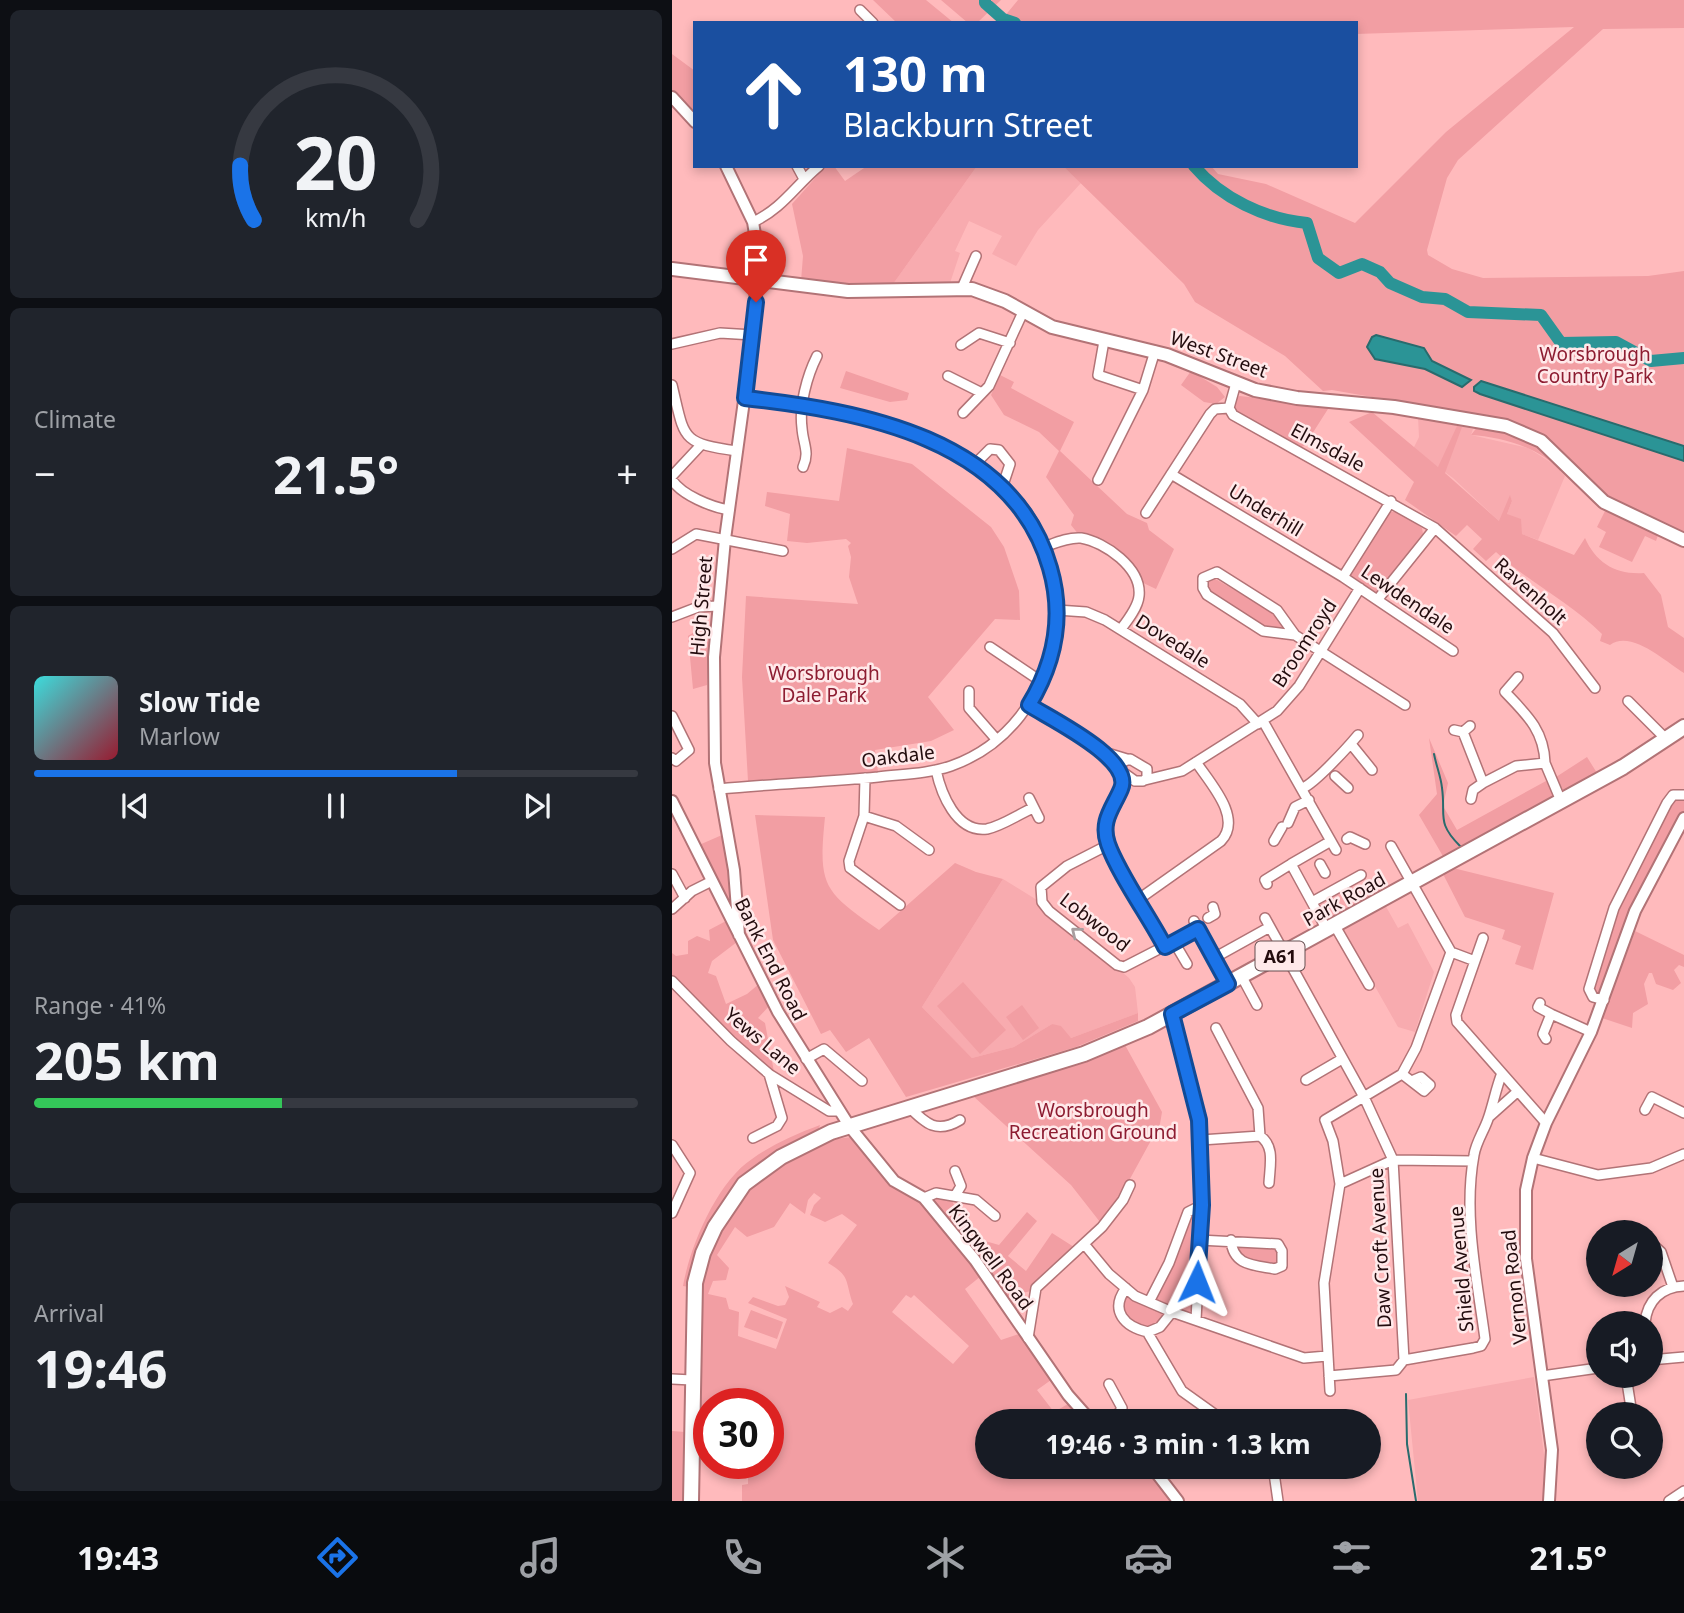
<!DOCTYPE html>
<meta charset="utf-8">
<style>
:root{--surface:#171b24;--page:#20242c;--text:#f1f3f6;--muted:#9ea1a6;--line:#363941;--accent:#1a73e8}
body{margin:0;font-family:"Noto Sans",sans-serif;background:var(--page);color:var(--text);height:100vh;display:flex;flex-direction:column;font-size:26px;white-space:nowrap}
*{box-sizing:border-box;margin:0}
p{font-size:23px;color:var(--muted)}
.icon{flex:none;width:38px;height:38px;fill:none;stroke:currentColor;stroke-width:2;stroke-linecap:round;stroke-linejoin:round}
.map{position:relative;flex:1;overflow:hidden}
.drawer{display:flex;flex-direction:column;gap:10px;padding:10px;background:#0d0f14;width:672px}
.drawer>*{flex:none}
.hud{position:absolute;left:21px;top:21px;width:665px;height:147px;border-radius:0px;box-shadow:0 4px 10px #0003;background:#1a4fa0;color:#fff;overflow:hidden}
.needle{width:46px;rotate:217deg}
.fabs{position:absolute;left:914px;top:1220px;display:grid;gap:14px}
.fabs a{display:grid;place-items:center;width:77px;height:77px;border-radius:50%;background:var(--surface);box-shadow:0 4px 10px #0003;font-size:35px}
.speed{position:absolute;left:21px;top:1388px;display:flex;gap:14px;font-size:35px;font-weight:700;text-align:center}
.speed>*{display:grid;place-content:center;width:91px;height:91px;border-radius:50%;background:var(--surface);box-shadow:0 4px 10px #0003;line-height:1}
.speed .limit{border:10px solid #d22;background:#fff;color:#111}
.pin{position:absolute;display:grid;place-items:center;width:60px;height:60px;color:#fff;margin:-72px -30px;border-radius:50% 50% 50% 0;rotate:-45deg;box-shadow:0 0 7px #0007}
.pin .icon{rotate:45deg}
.me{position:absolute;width:77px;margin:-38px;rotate:2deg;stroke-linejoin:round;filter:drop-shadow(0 0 5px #0008)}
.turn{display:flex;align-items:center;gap:24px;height:147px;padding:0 35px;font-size:32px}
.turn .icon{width:91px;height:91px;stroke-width:2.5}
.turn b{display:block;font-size:49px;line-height:60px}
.big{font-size:52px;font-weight:700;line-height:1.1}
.drawer .widget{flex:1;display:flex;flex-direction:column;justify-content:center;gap:10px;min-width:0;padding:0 24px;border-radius:10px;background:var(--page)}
.drawer .dial{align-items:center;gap:0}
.dial svg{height:182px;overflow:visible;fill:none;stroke:var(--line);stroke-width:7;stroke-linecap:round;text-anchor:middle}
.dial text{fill:var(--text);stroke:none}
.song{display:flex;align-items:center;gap:21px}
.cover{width:84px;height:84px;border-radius:10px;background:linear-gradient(135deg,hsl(180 70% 55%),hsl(350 70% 35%))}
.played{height:7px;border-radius:4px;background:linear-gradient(90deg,var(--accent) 70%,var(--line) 70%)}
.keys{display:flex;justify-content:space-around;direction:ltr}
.heat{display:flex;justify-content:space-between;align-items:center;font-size:38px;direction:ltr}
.charge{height:10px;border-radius:5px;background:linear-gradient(90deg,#34c759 41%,var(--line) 0)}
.trip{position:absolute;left:303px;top:1409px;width:406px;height:70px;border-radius:35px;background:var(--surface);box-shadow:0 4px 10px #0003;font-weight:700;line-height:70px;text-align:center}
.tab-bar{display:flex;height:112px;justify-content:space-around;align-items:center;background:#090b0e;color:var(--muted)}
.tab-bar .icon{width:49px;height:49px}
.tab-bar .on{color:var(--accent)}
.tab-bar b{font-size:32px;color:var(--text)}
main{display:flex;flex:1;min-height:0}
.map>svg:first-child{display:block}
.built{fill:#f8abaf}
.green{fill:#f29ea3;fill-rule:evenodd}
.water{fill:#2b9496;stroke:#296b6d;stroke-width:2}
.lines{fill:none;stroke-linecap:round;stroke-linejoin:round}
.stream{stroke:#296b6d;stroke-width:2}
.river{stroke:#2b9496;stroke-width:12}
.minor-casing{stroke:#b27376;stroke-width:12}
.tertiary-casing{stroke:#b27376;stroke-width:14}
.secondary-casing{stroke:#b27376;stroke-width:16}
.trunk-casing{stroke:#b27376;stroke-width:18}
.minor{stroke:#fff;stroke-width:9}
.tertiary{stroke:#fff;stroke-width:10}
.secondary{stroke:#fff;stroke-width:12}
.trunk{stroke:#fff;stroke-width:14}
.oneway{stroke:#a79e9f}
.route-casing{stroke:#114b97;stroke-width:18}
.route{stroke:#1a73e8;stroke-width:12}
.labels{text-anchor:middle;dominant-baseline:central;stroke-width:5;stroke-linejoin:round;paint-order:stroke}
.shield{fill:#ffe9ea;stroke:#654e50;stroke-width:2}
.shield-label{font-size:18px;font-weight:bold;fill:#230c0e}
.street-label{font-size:19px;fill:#230c0e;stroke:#ffe9ea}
.park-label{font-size:19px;fill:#8d1c31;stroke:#ffe9ea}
</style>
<main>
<section class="drawer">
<div class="widget dial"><svg viewBox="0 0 100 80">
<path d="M14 69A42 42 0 1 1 86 69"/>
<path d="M14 69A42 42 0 0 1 8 45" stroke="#1a73e8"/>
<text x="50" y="56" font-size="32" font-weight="700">20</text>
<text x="50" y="72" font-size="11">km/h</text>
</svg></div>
<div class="widget"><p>Climate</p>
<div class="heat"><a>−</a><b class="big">21.5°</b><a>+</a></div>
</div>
<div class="widget">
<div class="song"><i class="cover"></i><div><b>Slow Tide</b><p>Marlow</p></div></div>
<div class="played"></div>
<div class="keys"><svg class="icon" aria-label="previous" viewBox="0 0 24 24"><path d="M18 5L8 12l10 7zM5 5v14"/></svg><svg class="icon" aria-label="pause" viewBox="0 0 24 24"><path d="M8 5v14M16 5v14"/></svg><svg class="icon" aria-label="next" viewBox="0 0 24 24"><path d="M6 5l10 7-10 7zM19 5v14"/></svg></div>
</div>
<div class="widget"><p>Range · 41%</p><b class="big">205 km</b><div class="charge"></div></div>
<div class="widget"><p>Arrival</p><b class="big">19:46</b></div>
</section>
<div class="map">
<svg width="1012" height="1501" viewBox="0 0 1012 1501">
<rect width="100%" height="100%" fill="#ffbabc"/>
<path class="built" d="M305,166H391L409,183L366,230L344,266L320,254L330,236L297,221L283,251L288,253L278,283L219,287Z
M746,417L801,429L799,435L856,448L883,465L893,476L866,540L850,534L835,514L840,501L838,496L828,522L781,478L741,449L747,437Z
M331,879L365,900L457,978L463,987L466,1013L399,1038L380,1024L342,1047L300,1058L250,1007Z
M680,886L695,912L712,903L726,928L736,923L762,972L743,1032L726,1027L667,923L657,928L644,906Z
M862,1377L875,1478L870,1501H746L736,1400Z"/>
<path class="green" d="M201,0H254L282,23H225Z
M269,0H329L305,23H296Z
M346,0H1012V28L931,29L786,160L775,178L755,250L756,255L780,269L811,278L976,276L1012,271V532C986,523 953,514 932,496C900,469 879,435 838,421L660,390L651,391L613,356L523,302L512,284L391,166H539L546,174L594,184L683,223L774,132L902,27L684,34V23H327Z
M0,54L23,71V114L0,90Z
M154,166H162L173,181L195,166H305L219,287L129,281L131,256L120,204Z
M174,371L237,393L235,400L218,402L168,388Z
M519,371L545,387L553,397L544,404L532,402L509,385Z
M328,375L342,382L339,388L402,422L388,451L455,514L475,523L477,530L502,549L484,589L467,581L449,556L407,535L399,525L402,515L374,477L387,451L367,432L332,415L319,395Z
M568,396L654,406L656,409L633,445L628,448L569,416L561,409L565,397Z
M700,412L766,467L785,426L790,427L773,473L827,521L838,495L840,501L835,514L849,519L850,534L902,555L913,538C924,563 944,575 972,573L989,595L996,627L1012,638V673C994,662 959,629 938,645L928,641L930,634C898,602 857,583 824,552L814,561L801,549L810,539L795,525L784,536L733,500L742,482L677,422Z
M806,426C841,432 864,443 891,466L888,471C868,447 829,437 799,435Z
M175,448L240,464L319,527L332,547L347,591L348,620L323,619L256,697L282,730L259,741L203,750L206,772L76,781L70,677L74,596L186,604L177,577L179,557L176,546L179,543L174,539L135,543L115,541L118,514L93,506L95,492L167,501Z
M933,511L986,535L984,541L973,536L960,562L927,547L934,532L925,527Z
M716,512H727L750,528L751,534L704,593L680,579L678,573Z
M540,577L602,613L616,632C591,630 542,605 533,581Z
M38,626L35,685L21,689L16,636L30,627Z
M757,738L776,783L771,806L785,830L874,781L882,796L772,858L747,815L765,794Z
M915,757L925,773L891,790L884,777Z
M1003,798L1012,799V811L960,910L930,997L920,988L946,908Z
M83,815L153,817C146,886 151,891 207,930L283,863L304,872L331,879L250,1007L300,1058L342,1047L380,1024L389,1026L399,1038L466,1013V1021L404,1047L234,1097L197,1038L174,1052L158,1030L149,1034L101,940Z
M50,835L62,909L27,845Z
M781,868L882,893L861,970L843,964L849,946L830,939L833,930L793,917L771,874Z
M54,921L65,942L40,961L36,973L44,976L54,1004L75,994L87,984L98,1005L86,1018L93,1023L102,1072L74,1050L0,977V953L4,956L16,954V941L25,936L38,941L37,930Z
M963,931L1012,955V967L1007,965L1002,970L1009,983L1001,990L984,984L980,973H977L972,984L976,1004L961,1013L960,1028L930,1018Z
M291,982L334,1030L308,1054L265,1006Z
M350,1005L367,1028L351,1040L334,1017Z
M453,1045L490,1112L488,1124L448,1197L428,1222L399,1185L300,1095Z
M148,1125L146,1131L85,1167L17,1287L11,1286C18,1246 45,1182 80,1159C101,1144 124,1134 148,1125Z
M182,1137L216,1180L252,1201L309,1276L293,1289L329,1340L347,1334L379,1380L365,1390L382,1412L396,1404L414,1421H315V1466L471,1467L499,1501H70V1485L76,1484V1463H96V1404H37V1433L26,1429C26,1390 27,1351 29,1311C29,1298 28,1282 31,1269C48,1203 114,1140 182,1137ZM142,1193L149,1198L142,1205L138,1215L153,1222L170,1214L185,1225L156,1263C179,1276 173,1282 181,1304L176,1311L170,1307L158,1313L145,1307L148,1302L113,1286L117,1297L113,1305L106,1306L81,1297L76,1303L115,1319L104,1349L66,1336L67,1312L57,1309L54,1298L36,1294L41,1281L54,1280L57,1268L45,1255L63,1227L75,1237L102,1227L118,1203L133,1214L136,1200ZM234,1295L239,1298L242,1295L297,1346L281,1364L220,1312Z
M271,1197L280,1201L299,1237L327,1245L355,1212L365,1221L336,1256L354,1271L380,1233L402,1247L374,1271L359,1291L333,1297L260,1200Z
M526,1212L521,1308L515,1315L485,1304L483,1295L518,1213Z
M564,1243L606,1244L610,1266L569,1262L561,1247Z
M455,1294L492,1314L491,1322L476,1330C458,1325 451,1319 449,1301Z
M79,1310L111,1322L105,1339L72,1327Z
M0,1431L13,1432V1501H0Z"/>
<path class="water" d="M704,335L752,348L760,361L799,380L790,387L753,369L703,359L695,347L700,337Z
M809,381L1012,446V461L808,394L802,391V387Z"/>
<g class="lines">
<path class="stream" d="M762,754C764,765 769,777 770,788C774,816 764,822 788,846
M734,1394L735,1444L744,1501"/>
<path class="river" d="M313,0V3L331,19L343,23
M522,166C549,198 593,219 635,223L646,258L667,273L690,264L708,272L718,283L750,297L773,299L796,312L869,315L889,343L944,342L979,361L1012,358"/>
<defs>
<path id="minor" d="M188,10L201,23
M125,166L132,179
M81,222C110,209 124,185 147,166
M290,288L304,256
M432,341L426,375L471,390
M0,344L48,333L81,335
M289,345L307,333L338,343
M276,376L310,393
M564,383L557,408L561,415L763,528L881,633L923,688
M0,385C13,439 8,443 65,451
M291,413L317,386L351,312
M302,465L318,449L327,450L338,464L331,485
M131,467C138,452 131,444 130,428C127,405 135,376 145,356
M499,474L671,577L781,651
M0,476L28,446
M0,480C10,495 39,507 57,510
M426,480L471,390L483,351
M474,513L538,414L543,409L557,408
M372,547C383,543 396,537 409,538C433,542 470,568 467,596C466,607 456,620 449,629
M0,549L24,534L111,551
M671,577L719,501
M706,599L763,528
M385,610L414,612L433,620L568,704L586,724
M0,617L26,607L46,606
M623,635L605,610L545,572L531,578V588L535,595L591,631L623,635L733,705
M318,647L370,682
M846,677L833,692C854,714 872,730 873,763
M297,691V708L324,739
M956,701L994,739
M357,705L432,752L455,759
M0,716L17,750L4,761L0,758
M591,721L664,850
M782,730L791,732L798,726
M791,732L811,783L844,766L873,763L889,801
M679,744L700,770
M458,759L475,769V778L471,781H463L449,771L450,762Z
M264,770C269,793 284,833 315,829C330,826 347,814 361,808
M451,773C452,793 435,805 434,824C433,854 477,918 493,947
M663,776L676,788
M193,778L192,816L177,861L178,868L228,905
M473,780L510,771L605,711L627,686L688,588
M631,788C644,782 676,747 686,735
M47,789C100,784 153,782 206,777C231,774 255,774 279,766C394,725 419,566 331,485C263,424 160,408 73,399
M357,798L367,818
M799,799L801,790L811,783
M192,816L224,826L257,850
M616,823L623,807L637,800
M675,839L678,837L693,844
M602,841L610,827
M436,845L395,866L369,887L370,902L377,911L445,965L452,967L526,929
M719,846L779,952
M648,864L653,873
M0,874L13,898
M595,884L593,880L619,864
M467,899L549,841C571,818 538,783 524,762
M640,902L689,875
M0,909L20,891L40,881
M536,918L543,914L541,907
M593,918L692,1097L721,1160L732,1360
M522,921L556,984
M663,926L697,985
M655,930L619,864L659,841
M811,938L784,1015L785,1022L874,1123
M502,942L515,964
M779,952L803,961
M542,958L596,928
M570,977L585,1005
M0,981L59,1041L97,1074L157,1111H168
M932,1000L921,997L917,989L942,908L995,803L1001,795H1012
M868,1003L866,1007L879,1014
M500,1014L527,1120L529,1140L530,1205L524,1320
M544,1028L586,1108L588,1136
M874,1039L871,1034L879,1014L919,1032
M134,1059L152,1049L190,1081
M730,1074L752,1091L758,1085L749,1077L742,1080
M634,1080L670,1059
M237,1107C254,1124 265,1134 288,1120
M973,1110L980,1097L1012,1113
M817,1117L845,1092
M81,1138L105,1126L110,1118L97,1074
M529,1140L588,1136C603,1146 598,1165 597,1183
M0,1145L18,1173L0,1213
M861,1158L926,1175L979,1168L1012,1154
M668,1184L721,1160L801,1161
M283,1196L289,1186L283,1171
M252,1198L264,1193L304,1200L323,1216
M527,1240L606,1244L610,1251V1266L603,1269C582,1265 561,1266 559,1240
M978,1242L989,1252L1001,1287
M413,1245L437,1274L463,1296L500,1312L632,1358L655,1356
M454,1288C437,1311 453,1327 476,1332
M477,1302L497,1263L516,1212L530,1205
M500,1312L488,1327L476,1332L477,1335L510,1391L552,1421
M973,1323C975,1301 989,1287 1012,1286
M356,1338L364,1288L430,1227L451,1200L458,1185
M978,1360L1012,1357
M657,1376L724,1370L732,1360L801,1348L809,1346L813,1339C805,1279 791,1215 802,1155C804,1142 812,1131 816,1119C821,1105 824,1088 830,1073
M870,1376L926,1368
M954,1376L960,1414
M0,1379L20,1380
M437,1384L450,1408L442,1421
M658,1391L652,1283L668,1184L661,1141L653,1120L730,1074L744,1048L779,952
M601,1466L606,1501
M997,1501L1012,1491"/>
<path id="tertiary" d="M0,97L23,122
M54,166L81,222L86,253L81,335L53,539L42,657L43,763L62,870L67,935
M0,801L106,1012L178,1127L222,1181L252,1198L303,1260L396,1395L419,1421
M479,1466L506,1501
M877,1501L880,1450L854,1259V1190L861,1158L874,1123L919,1032L963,911L1012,818"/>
<path id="secondary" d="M0,269L176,291L300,289L333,301L380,327L495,355L583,390L625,398L722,407L834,426L869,441L932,502L1012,540"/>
<path id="trunk" d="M19,1501L23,1283L31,1253L43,1227L72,1184L109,1157L159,1132L412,1054L476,1027L951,767L1012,727"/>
</defs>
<use href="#minor" class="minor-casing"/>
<use href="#tertiary" class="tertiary-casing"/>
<use href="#secondary" class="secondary-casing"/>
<use href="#trunk" class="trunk-casing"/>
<use href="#minor" class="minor"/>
<use href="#tertiary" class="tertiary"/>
<use href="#secondary" class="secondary"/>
<use href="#trunk" class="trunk"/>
</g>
<defs><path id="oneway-chevron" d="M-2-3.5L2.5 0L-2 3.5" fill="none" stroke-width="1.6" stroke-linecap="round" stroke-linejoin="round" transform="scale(1.75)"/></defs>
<use class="oneway" href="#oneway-chevron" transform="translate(404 932) rotate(-141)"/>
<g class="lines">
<defs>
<path id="route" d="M84,302L73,398C189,411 341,438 378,568C392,616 383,662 357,705C379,719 462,759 449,789C441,808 428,821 436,844C446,873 478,918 493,947L526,929L556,984L500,1014L527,1120L530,1205L525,1282"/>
</defs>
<use href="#route" class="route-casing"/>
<use href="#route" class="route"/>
</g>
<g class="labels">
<rect class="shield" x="583.5" y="941.5" width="49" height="29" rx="5"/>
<g class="shield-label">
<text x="608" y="956">A61</text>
</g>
<g class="street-label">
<text transform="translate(547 354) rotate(20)">West Street</text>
<text transform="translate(656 447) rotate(28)">Elmsdale</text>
<text transform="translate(594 510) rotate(31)">Underhill</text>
<text transform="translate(859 591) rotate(42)">Ravenholt</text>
<text transform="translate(736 599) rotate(34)">Lewdendale</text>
<text transform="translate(29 606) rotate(-85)">High Street</text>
<text transform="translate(501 641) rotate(32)">Dovedale</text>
<text transform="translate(632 643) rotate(-57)">Broomroyd</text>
<text transform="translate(226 756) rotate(-7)">Oakdale</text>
<text transform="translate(672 899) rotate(-29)">Park Road</text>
<text transform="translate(423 922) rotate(38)">Lobwood</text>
<text transform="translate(99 959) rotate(63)">Bank End Road</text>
<text transform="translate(91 1041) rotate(40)">Yews Lane</text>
<text transform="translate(708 1248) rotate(-93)">Daw Croft Avenue</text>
<text transform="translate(319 1257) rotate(53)">Kingwell Road</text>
<text transform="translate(789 1269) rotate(-95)">Shield Avenue</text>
<text transform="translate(842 1287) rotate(-96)">Vernon Road</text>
</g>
<g class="park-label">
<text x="923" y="354">Worsbrough<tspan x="923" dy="22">Country Park</tspan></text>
<text x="152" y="673">Worsbrough<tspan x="152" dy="22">Dale Park</tspan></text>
<text x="421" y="1110">Worsbrough<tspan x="421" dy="22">Recreation Ground</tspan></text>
</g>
</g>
</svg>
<div class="fabs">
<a><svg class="needle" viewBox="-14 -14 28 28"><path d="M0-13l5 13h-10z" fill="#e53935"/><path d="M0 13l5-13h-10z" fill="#9ea1a6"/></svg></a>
<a><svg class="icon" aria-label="sound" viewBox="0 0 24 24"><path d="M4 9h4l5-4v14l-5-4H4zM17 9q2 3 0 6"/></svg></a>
<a><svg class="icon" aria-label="search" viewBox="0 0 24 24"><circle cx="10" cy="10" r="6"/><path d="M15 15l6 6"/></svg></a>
</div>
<div class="speed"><div class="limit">30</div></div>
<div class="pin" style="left:84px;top:302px;background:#d93025"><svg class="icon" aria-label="arrive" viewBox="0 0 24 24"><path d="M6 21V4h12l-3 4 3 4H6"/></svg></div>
<svg class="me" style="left:525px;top:1282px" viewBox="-20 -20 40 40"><path d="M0-17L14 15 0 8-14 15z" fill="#1a73e8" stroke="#fff" stroke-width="4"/></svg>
<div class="trip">19:46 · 3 min · 1.3 km</div>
<div class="hud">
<div class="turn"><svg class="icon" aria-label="ahead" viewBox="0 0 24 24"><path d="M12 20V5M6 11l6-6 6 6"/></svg><div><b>130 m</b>Blackburn Street</div></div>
</div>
</div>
</main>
<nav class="tab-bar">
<b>19:43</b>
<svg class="icon on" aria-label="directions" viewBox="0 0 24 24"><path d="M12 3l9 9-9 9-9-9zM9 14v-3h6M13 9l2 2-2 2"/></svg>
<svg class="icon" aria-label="music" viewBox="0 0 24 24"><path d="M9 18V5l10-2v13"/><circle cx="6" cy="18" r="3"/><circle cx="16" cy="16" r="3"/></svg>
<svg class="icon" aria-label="phone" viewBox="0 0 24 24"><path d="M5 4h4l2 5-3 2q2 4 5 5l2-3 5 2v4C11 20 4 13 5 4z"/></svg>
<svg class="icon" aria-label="climate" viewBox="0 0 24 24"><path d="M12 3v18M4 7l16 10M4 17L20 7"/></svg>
<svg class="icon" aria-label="car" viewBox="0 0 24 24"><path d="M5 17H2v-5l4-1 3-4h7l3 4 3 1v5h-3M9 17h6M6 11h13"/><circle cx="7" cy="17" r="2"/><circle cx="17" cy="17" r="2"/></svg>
<svg class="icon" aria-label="filters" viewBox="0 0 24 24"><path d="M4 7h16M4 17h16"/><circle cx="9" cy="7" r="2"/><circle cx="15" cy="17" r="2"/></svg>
<b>21.5°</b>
</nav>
